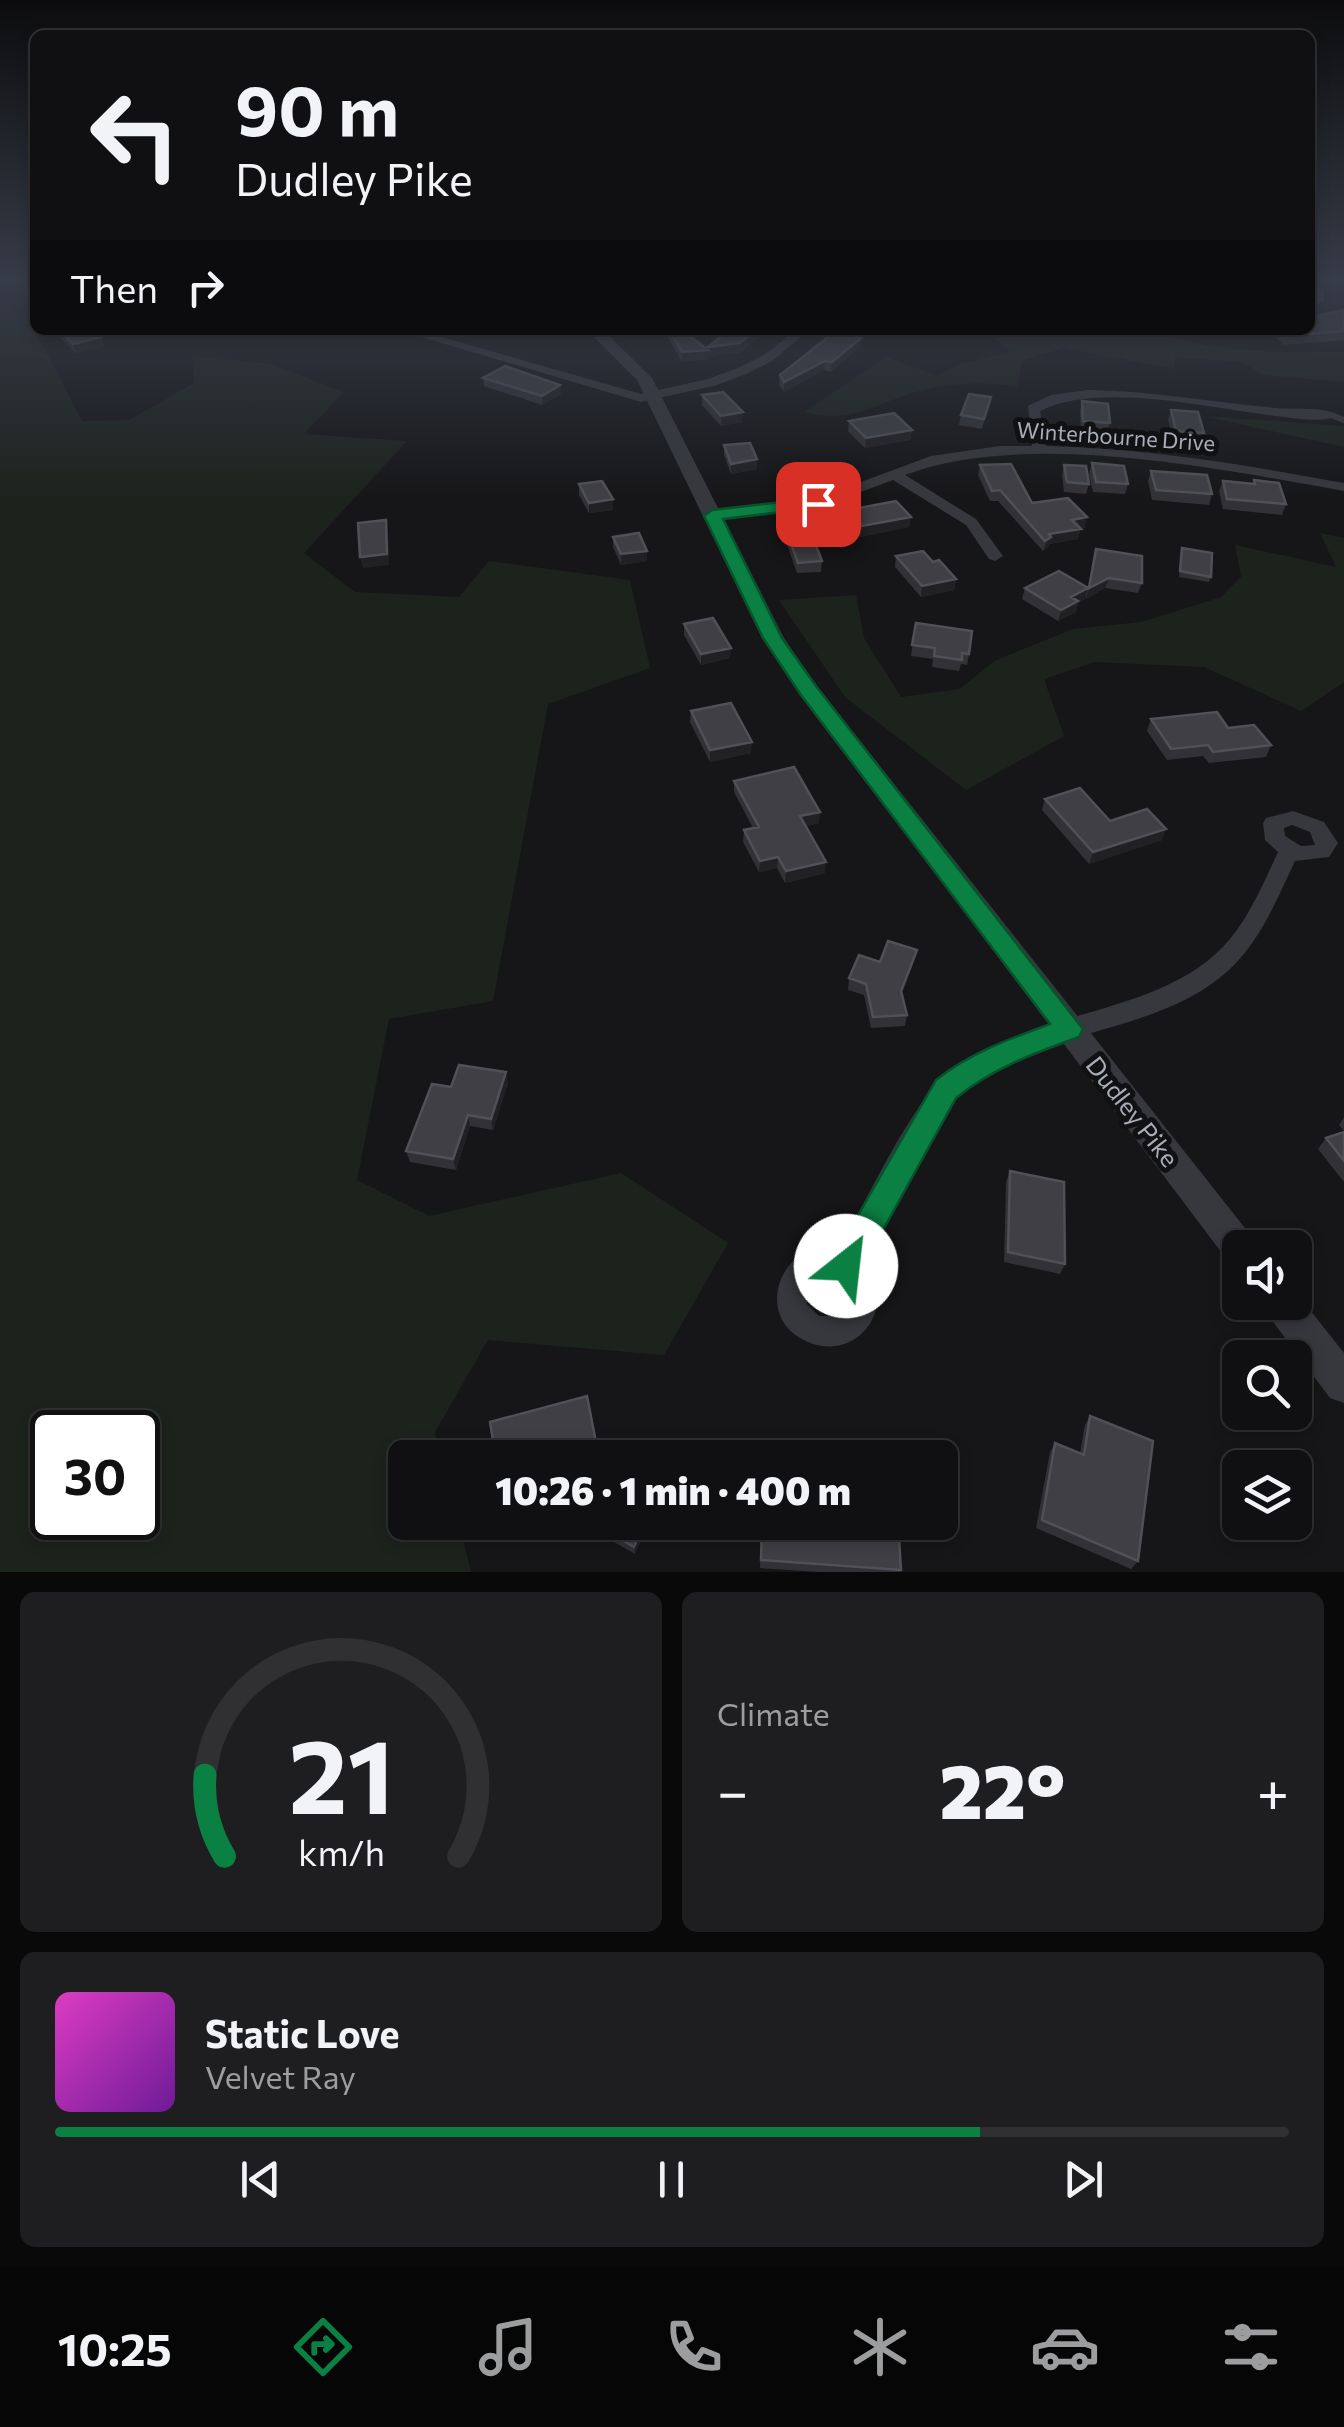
<!DOCTYPE html>
<meta charset="utf-8">
<style>
:root{--surface:#101012;--page:#1e1e20;--text:#f1f3f6;--muted:#9c9d9f;--line:#303032;--accent:#0b8043}
body{margin:0;font-family:Commissioner,sans-serif;background:var(--page);color:var(--text);height:100vh;display:flex;flex-direction:column;font-size:38px;white-space:nowrap}
*{box-sizing:border-box;margin:0}
p{font-size:32px;color:var(--muted)}
.icon{flex:none;width:55px;height:55px;fill:none;stroke:currentColor;stroke-width:2;stroke-linecap:round;stroke-linejoin:round}
.map{position:relative;height:1572px;overflow:hidden}
.drawer{display:flex;flex-direction:column;gap:20px;padding:20px;background:#09090a;flex:1}
.drawer>*{flex:none}
.top-card{position:absolute;left:30px;top:30px;width:1285px;height:305px;border-radius:15px;box-shadow:0 5px 15px #0003,0 0 0 2px var(--line);background:#101012;color:var(--text);overflow:hidden}
.fabs{position:absolute;left:1222px;top:1230px;display:grid;gap:20px}
.fabs a{display:grid;place-items:center;width:90px;height:90px;border-radius:15px;background:var(--surface);box-shadow:0 5px 15px #0003,0 0 0 2px var(--line);font-size:50px}
.speed{position:absolute;left:30px;top:1410px;display:flex;gap:20px;font-size:50px;font-weight:700;text-align:center}
.speed>*{display:grid;place-content:center;width:130px;height:130px;border-radius:50%;background:var(--surface);box-shadow:0 5px 15px #0003,0 0 0 2px var(--line);line-height:1}
.speed .limit{border:5px solid #111;border-radius:15px;background:#fff;color:#111}
.pin{position:absolute;display:grid;place-items:center;width:85px;height:85px;color:#fff;margin:-42px;border-radius:20px;box-shadow:0 5px 15px #0006}
.me{position:absolute;width:110px;margin:-55px;rotate:29deg;stroke-linejoin:round;filter:drop-shadow(0 0 8px #0008)}
.turn{display:flex;align-items:center;gap:35px;height:210px;padding:0 40px;font-size:45px}
.turn .icon{width:130px;height:130px;stroke-width:2.5}
.turn b{display:block;font-size:70px;line-height:85px}
.then{display:flex;align-items:center;height:95px;padding:0 40px;background:#0003;gap:20px;font-size:38px}
.big{font-size:75px;font-weight:800;line-height:1.1}
.drawer .widget{flex:1;display:flex;flex-direction:column;justify-content:center;gap:15px;min-width:0;padding:0 35px;border-radius:15px;background:var(--page)}
.drawer .dial{align-items:center;gap:0}
.dial svg{height:260px;overflow:visible;fill:none;stroke:var(--line);stroke-width:7;stroke-linecap:round;text-anchor:middle}
.dial text{fill:var(--text);stroke:none}
.song{display:flex;align-items:center;gap:30px}
.cover{width:120px;height:120px;border-radius:15px;background:linear-gradient(135deg,hsl(310 70% 55%),hsl(280 70% 35%))}
.played{height:10px;border-radius:5px;background:linear-gradient(90deg,var(--accent) 75%,var(--line) 75%)}
.keys{display:flex;justify-content:space-around;direction:ltr}
.heat{display:flex;justify-content:space-between;align-items:center;font-size:55px;direction:ltr}
.drawer .tiles{flex:1;display:grid;gap:20px;grid-template-columns:1fr 1fr}
.widget:last-child{grid-column:span 2}
.trip{position:absolute;left:388px;top:1440px;width:570px;height:100px;border-radius:15px;background:var(--surface);box-shadow:0 5px 15px #0003,0 0 0 2px var(--line);font-weight:800;line-height:100px;text-align:center}
.tabs{display:flex;height:160px;justify-content:space-around;align-items:center;background:#060607;color:var(--muted)}
.tabs .icon{width:70px;height:70px}
.tabs .selected{color:var(--accent)}
.tabs b{font-size:45px;color:var(--text)}
.map>svg:first-child{display:block}
.green{fill:#1c231d;fill-rule:evenodd}
.lines{fill:none;stroke-linecap:round;stroke-linejoin:round}
.service{stroke:#37383d;stroke-width:6}
.minor{fill:#37383d;fill-rule:evenodd}
.tertiary{fill:#37383d;fill-rule:evenodd}
.wall{fill:#323236}
.shaded-wall{fill:#212124}
.building{fill:#3f3f44;stroke:#4f5156;stroke-width:2.5}
.route{fill:#0b8043;stroke:#07532c;stroke-width:2.5}
.labels{text-anchor:middle;dominant-baseline:central;stroke-width:10;stroke-linejoin:round;paint-order:stroke}
.far-street-label{font-size:22px;fill:#a8adb8;stroke:#111113}
.street-label{font-size:25px;fill:#a8adb8;stroke:#111113}
</style>
<div class="map">
<svg width="1344" height="1572" viewBox="0 0 1344 1572">
<rect width="100%" height="100%" fill="#161618"/>
<path class="green" d="M0,300L32,325L82,421L129,420L194,383L193,356L271,364L344,392L304,434L407,441L304,553L355,592L459,597L489,561L630,580L650,668L548,704L493,1001L389,1019L357,1180L429,1216L621,1173L728,1243L664,1355L488,1340L435,1432L442,1457L405,1458V1522L459,1523L471,1572H0ZM138,1432V1518H52V1432Z
M971,330H1148L1208,346L1275,352H1344V382L1263,375L1242,362L1175,357V369L1063,348L1022,361L1017,387C983,381 950,383 916,392C875,404 848,425 804,412L886,357L938,376L959,364L1010,352L994,337Z
M1203,416L1344,426V447Z
M1320,533L1344,538V682L1301,711L1204,667L1095,662L1044,679L1064,736L966,790L845,697L779,600L856,595L864,638L901,697L960,689L994,661L1073,629L1142,622L1221,597L1241,577L1235,545L1336,567Z"/>
<g class="lines">
<path class="service" d="M1331,415L1344,420"/>
<path class="minor" d="M398,330H417L641,394L708,379L738,368L764,355L796,330H809L772,361L746,374L717,385L641,402Z
M1088,390C1152,391 1213,402 1276,408C1294,410 1324,406 1338,415C1325,423 1301,419 1285,417C1217,410 1101,380 1040,411L1046,446C1146,448 1246,465 1344,483V491C1219,469 1025,429 905,475L976,519L1003,556L995,561L989,559L966,525L893,480L818,508L712,520L704,515L712,510L815,499L931,456L1000,446H1032L1028,406L1051,395Z
M1293,811L1324,822L1338,843L1329,857L1295,861C1278,897 1262,937 1233,966C1163,1035 1047,1026 970,1085C929,1117 890,1212 864,1261C902,1308 853,1369 800,1338C752,1310 786,1235 840,1248C869,1197 907,1109 949,1073C976,1050 1012,1037 1045,1026C1108,1005 1185,993 1230,939C1251,913 1264,882 1278,852L1265,840L1263,823L1266,818ZM1292,825L1310,832L1315,845L1301,846L1285,836L1284,828ZM820,1274H835L849,1287V1304L837,1316H819L807,1304V1287Z"/>
<path class="tertiary" d="M587,330H603L652,378L784,638L816,685L1252,1237L1257,1248H1240V1266L1228,1261L800,695L762,638L637,380Z
M1295,1291L1344,1353V1403L1330,1398L1268,1315L1263,1302H1295Z"/>
</g>
<path class="wall" d="M1310,285L1320,309L1311,312V317L1344,310V340L1283,345L1270,330H1310Z
M57,330H94L101,337L104,346L76,353L59,336Z
M664,330H682L708,349V347L762,334L740,353L708,356V359L682,362Z
M837,330H868L860,338V347L831,372L824,370L784,392L779,385L780,375Z
M483,378L560,385L561,394L542,405L484,386Z
M702,395L742,422L721,426L702,405Z
M991,397L982,429L959,425L961,415Z
M1082,401L1110,423L1107,433L1081,431L1080,411Z
M1171,410L1204,433L1201,443L1173,441L1168,420Z
M849,421L912,430L910,440L865,448L848,431Z
M724,445L757,459V469L731,474L724,455Z
M1092,463L1128,484L1125,494L1093,492L1089,474Z
M980,465L1032,503L1085,528L1080,529L1078,539L1049,544L1048,547L1043,551L998,501H990L978,475Z
M1064,465L1089,484L1086,494L1064,492L1062,475Z
M1151,471L1212,494L1209,505L1152,500L1148,481Z
M1254,480L1286,504L1282,515L1223,509L1219,491L1223,481L1253,484Z
M579,484L613,510L589,513L579,495Z
M848,510L911,517L909,527L860,537L847,520Z
M785,528L822,561L821,572L797,573L785,539Z
M613,537L647,561L621,565L613,547Z
M1182,548L1211,577L1209,582L1179,577Z
M1096,549L1142,583L1138,593L1105,588L1086,599V596L1085,599L1078,603L1076,612L1058,621L1022,599L1025,588H1088Z
M896,556L933,562L956,579L954,590L921,597L895,567Z
M916,623L969,654L967,665L961,664L959,671L932,667L933,659L911,656Z
M684,624L730,658L701,665L684,635Z
M691,711L751,753L710,762L690,722Z
M1151,719L1228,728L1271,745L1266,757L1209,763L1203,756L1167,760L1147,731Z
M734,781L819,823L806,826L825,873L785,883L777,868L759,872L743,842L744,830L753,828L734,792Z
M1045,799L1110,821L1162,840L1089,864L1042,810Z
M917,950L914,961L902,994L907,1015L905,1026L871,1028L864,995L848,990L849,978L880,962Z
M508,1083L493,1130L470,1126L456,1170L410,1162L406,1151L451,1087Z
M1344,1117V1131L1339,1125Z
M1344,1132V1182L1318,1149L1326,1138Z
M1010,1171L1065,1264L1060,1274L1004,1262L1006,1182Z
M1090,1416L1138,1561L1131,1569L1036,1528L1050,1452L1055,1443L1080,1453L1085,1425Z
M579,1522H649L635,1554Z
M761,1522H898L901,1570L900,1572H819L760,1568Z"/>
<path class="shaded-wall" d="M1323,300L1320,309L1310,312V304Z
M756,330H762V334L740,353L708,356V359L682,362V352L708,350V347Z
M860,330H868L855,343L861,338L860,347L831,372L832,362Z
M101,337L104,346L76,353L73,344Z
M825,361L824,370L784,392V382Z
M560,385L561,394L542,405V396Z
M743,412L742,422L721,426V416Z
M912,430L910,440L865,448L866,438Z
M757,459V469L731,474V464Z
M613,499V510L589,513V503Z
M911,517L909,527L860,537L862,526Z
M1087,517L1085,528L1069,530L1072,520Z
M386,520L388,531L389,565L363,568L360,557Z
M1081,529L1078,539L1049,544L1048,547L1043,551L1049,534Z
M647,551V561L621,565V554Z
M1109,578L1105,588L1086,599L1089,588Z
M956,579L954,590L921,597L922,586Z
M1088,588L1085,599L1078,603L1076,612L1058,621L1061,610L1071,597Z
M731,648L730,658L701,665V654Z
M752,742L751,753L710,762V750Z
M820,812L819,823L799,828L800,816Z
M1166,829L1162,840L1089,864L1093,852Z
M778,857L777,868L759,872L760,861Z
M826,862L825,873L785,883L786,871Z
M917,950L914,961L899,1002L901,991Z
M506,1072L508,1083L493,1130L491,1119Z
M468,1115L470,1126L456,1170L453,1159Z
M645,1522H649L635,1554L634,1547Z"/>
<path class="building" d="M1310,285L1322,290L1323,300L1310,304L1311,317L1344,310V331L1286,336L1281,330H1310Z
M59,330H94L101,337L73,344Z
M669,330H682L708,350L682,352Z
M729,330H756L740,343L708,347Z
M837,330H860L853,336L861,338L832,362L825,361L784,382L780,375Z
M505,366L560,385L542,396L483,378Z
M723,392L743,412L721,416L702,395Z
M969,394L991,397L984,419L961,415Z
M1082,401L1108,404L1110,423L1083,421Z
M1171,410L1198,412L1204,433L1176,431Z
M894,413L912,430L866,438L849,421Z
M750,443L757,459L731,464L724,445Z
M1092,463L1124,466L1128,484L1096,482Z
M1011,464L1032,503L1068,498L1087,517L1072,520L1081,529L1049,534L1051,537L1045,541L1000,490L992,491L980,465Z
M1064,465L1086,466L1089,484L1067,482Z
M1151,471L1207,475L1212,494L1156,490Z
M1254,480L1279,483L1286,504L1227,499L1223,481L1255,484Z
M602,481L613,499L589,503L579,484Z
M896,501L911,517L862,526L848,510Z
M386,520L387,554L360,557L358,523Z
M809,527L822,561L798,563L785,528Z
M639,533L647,551L621,554L613,537Z
M1182,548L1212,553L1211,577L1180,571Z
M1096,549L1142,556V583L1109,578L1089,588Z
M923,551L933,562L939,560L956,579L922,586L896,556Z
M1059,571L1088,588L1071,597L1078,601L1061,610L1025,588Z
M713,618L731,648L701,654L684,624Z
M916,623L972,631L969,654L962,653V660L934,656L935,648L912,645Z
M731,703L752,742L710,750L691,711Z
M1217,712L1228,728L1254,725L1271,745L1213,752L1208,745L1171,749L1151,719Z
M794,767L820,812L800,816L826,862L786,871L778,857L760,861L744,830L759,827L734,781Z
M1080,788L1110,821L1147,809L1166,829L1093,852L1045,799Z
M888,941L917,950L901,991L907,1015L873,1017L866,984L849,978L859,955L880,962Z
M459,1065L506,1072L491,1119L468,1115L453,1159L406,1151L432,1084L451,1087Z
M1344,1132V1161L1326,1138Z
M1010,1171L1064,1182L1065,1264L1008,1252Z
M587,1396L599,1458H496L490,1422Z
M1090,1416L1153,1441L1138,1561L1042,1520L1055,1443L1084,1455Z
M592,1522H645L634,1547Z
M762,1522H898L901,1570L761,1560Z"/>
<linearGradient id="sky" x2="0" y2="1"><stop stop-color="#0c0c0d"/><stop offset="0.56" stop-color="#363c48"/><stop offset="1" stop-color="#363c48" stop-opacity="0"/></linearGradient>
<rect width="1344" height="501" fill="url(#sky)"/>
<path class="route" d="M818,498L824,500V507L723,519L782,638L816,686L1083,1029L1079,1037C1035,1053 993,1068 956,1098L857,1277L846,1282L835,1277L830,1266L835,1255L936,1080C970,1053 1009,1039 1050,1024L801,695L763,638L704,516L712,510Z"/>
<g class="labels">
<g class="far-street-label">
<text transform="translate(1116 436) rotate(4)">Winterbourne Drive</text>
</g>
<g class="street-label">
<text transform="translate(1133 1111) rotate(52)">Dudley Pike</text>
</g>
</g>
</svg>
<div class="fabs">
<a><svg class="icon" aria-label="sound" viewBox="0 0 24 24"><path d="M4 9h4l5-4v14l-5-4H4zM17 9q2 3 0 6"/></svg></a>
<a><svg class="icon" aria-label="search" viewBox="0 0 24 24"><circle cx="10" cy="10" r="6"/><path d="M15 15l6 6"/></svg></a>
<a><svg class="icon" aria-label="layers" viewBox="0 0 24 24"><path d="M12 4l9 5-9 5-9-5zM3 14l9 5 9-5"/></svg></a>
</div>
<div class="speed"><div class="limit">30</div></div>
<div class="pin" style="left:818px;top:504px;background:#d93025"><svg class="icon" aria-label="arrive" viewBox="0 0 24 24"><path d="M6 21V4h12l-3 4 3 4H6"/></svg></div>
<svg class="me" style="left:846px;top:1266px" viewBox="-20 -20 40 40"><circle r="19" fill="#fff"/><path d="M0-13L10 11 0 6-10 11z" fill="#0b8043"/></svg>
<div class="trip">10:26 · 1 min · 400 m</div>
<div class="top-card">
<div class="turn"><svg class="icon" aria-label="left" viewBox="0 0 24 24"><path d="M17 20v-9H6M10 6l-5 5 5 5"/></svg><div><b>90 m</b>Dudley Pike</div></div>
<div class="then">Then<svg class="icon" aria-label="right" viewBox="0 0 24 24"><path d="M7 20v-9h11M14 6l5 5-5 5"/></svg></div>
</div>
</div>
<section class="drawer">
<div class="tiles">
<div class="widget dial"><svg viewBox="0 0 100 80">
<path d="M14 69A42 42 0 1 1 86 69"/>
<path d="M14 69A42 42 0 0 1 8 44" stroke="#0b8043"/>
<text x="50" y="56" font-size="32" font-weight="700">21</text>
<text x="50" y="72" font-size="11">km/h</text>
</svg></div>
<div class="widget"><p>Climate</p>
<div class="heat"><a>−</a><b class="big">22°</b><a>+</a></div>
</div>
<div class="widget">
<div class="song"><i class="cover"></i><div><b>Static Love</b><p>Velvet Ray</p></div></div>
<div class="played"></div>
<div class="keys"><svg class="icon" aria-label="previous" viewBox="0 0 24 24"><path d="M18 5L8 12l10 7zM5 5v14"/></svg><svg class="icon" aria-label="pause" viewBox="0 0 24 24"><path d="M8 5v14M16 5v14"/></svg><svg class="icon" aria-label="next" viewBox="0 0 24 24"><path d="M6 5l10 7-10 7zM19 5v14"/></svg></div>
</div>
</div>
</section>
<nav class="tabs">
<b>10:25</b>
<svg class="icon selected" aria-label="directions" viewBox="0 0 24 24"><path d="M12 3l9 9-9 9-9-9zM9 14v-3h6M13 9l2 2-2 2"/></svg>
<svg class="icon" aria-label="music" viewBox="0 0 24 24"><path d="M9 18V5l10-2v13"/><circle cx="6" cy="18" r="3"/><circle cx="16" cy="16" r="3"/></svg>
<svg class="icon" aria-label="phone" viewBox="0 0 24 24"><path d="M5 4h4l2 5-3 2q2 4 5 5l2-3 5 2v4C11 20 4 13 5 4z"/></svg>
<svg class="icon" aria-label="climate" viewBox="0 0 24 24"><path d="M12 3v18M4 7l16 10M4 17L20 7"/></svg>
<svg class="icon" aria-label="car" viewBox="0 0 24 24"><path d="M5 17H2v-5l4-1 3-4h7l3 4 3 1v5h-3M9 17h6M6 11h13"/><circle cx="7" cy="17" r="2"/><circle cx="17" cy="17" r="2"/></svg>
<svg class="icon" aria-label="filters" viewBox="0 0 24 24"><path d="M4 7h16M4 17h16"/><circle cx="9" cy="7" r="2"/><circle cx="15" cy="17" r="2"/></svg>
</nav>
